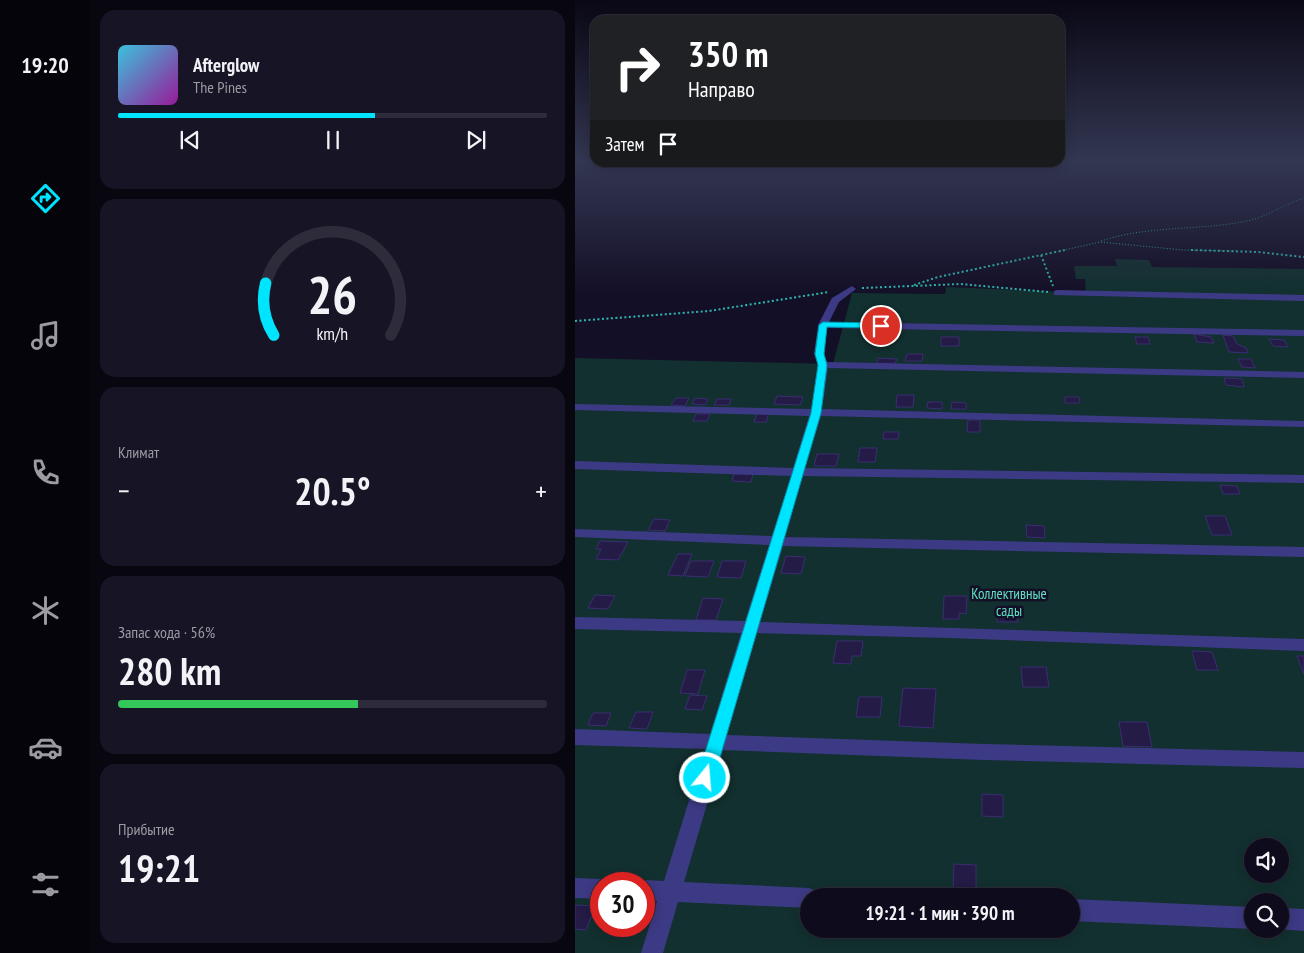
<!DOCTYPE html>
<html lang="ru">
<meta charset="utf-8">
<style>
:root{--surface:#0e0b1c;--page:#171425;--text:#f1f3f6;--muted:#9b9ba3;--line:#2e2b3b;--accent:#00e5ff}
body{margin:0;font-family:"PT Sans Narrow",sans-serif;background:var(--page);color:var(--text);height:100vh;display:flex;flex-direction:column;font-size:19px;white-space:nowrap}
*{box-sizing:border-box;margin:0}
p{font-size:16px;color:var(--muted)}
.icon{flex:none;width:28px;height:28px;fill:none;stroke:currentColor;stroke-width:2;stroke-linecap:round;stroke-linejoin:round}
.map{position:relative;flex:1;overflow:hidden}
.side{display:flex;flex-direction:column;gap:10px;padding:10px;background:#08060f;width:485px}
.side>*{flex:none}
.guide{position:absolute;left:15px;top:15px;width:475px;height:152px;border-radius:15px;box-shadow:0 2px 12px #0003,0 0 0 1px var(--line);background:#202124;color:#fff;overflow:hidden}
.tools{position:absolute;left:669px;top:838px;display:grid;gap:10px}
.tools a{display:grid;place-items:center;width:45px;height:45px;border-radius:50%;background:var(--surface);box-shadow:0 2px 12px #0003,0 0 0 1px var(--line);font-size:25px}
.speed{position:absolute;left:15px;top:872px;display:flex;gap:10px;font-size:25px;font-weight:700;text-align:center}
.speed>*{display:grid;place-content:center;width:65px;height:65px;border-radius:50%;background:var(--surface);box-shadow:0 2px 12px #0003,0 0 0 1px var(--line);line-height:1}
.speed .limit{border:8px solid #d22;background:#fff;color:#111}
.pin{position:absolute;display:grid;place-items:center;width:42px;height:42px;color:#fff;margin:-21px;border:2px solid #fff;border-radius:50%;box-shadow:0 1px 5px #0007}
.me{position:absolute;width:55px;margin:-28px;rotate:17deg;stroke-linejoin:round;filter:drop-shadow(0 0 4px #0008)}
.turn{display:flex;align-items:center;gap:18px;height:105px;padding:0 15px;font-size:22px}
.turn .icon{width:65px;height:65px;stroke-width:2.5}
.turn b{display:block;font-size:35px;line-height:42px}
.then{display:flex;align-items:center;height:48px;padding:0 15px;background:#0003;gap:10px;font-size:19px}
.big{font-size:38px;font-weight:700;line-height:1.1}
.side .card{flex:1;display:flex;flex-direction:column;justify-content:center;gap:8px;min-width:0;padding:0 18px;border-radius:15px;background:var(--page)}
.side .dial{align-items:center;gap:0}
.dial svg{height:130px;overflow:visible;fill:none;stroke:var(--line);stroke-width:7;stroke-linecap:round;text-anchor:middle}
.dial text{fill:var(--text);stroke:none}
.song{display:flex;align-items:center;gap:15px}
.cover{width:60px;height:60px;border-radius:8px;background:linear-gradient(135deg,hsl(190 70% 55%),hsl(300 70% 35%))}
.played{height:5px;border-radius:2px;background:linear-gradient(90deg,var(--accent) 60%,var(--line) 60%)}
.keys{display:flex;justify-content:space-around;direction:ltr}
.heat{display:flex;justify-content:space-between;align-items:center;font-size:28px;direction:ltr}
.charge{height:8px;border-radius:4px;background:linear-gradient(90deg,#34c759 56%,var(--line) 0)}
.trip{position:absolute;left:225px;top:888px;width:280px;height:50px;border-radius:25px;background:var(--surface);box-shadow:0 2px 12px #0003,0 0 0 1px var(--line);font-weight:700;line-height:50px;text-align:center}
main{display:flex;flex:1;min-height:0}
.tab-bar{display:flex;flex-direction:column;width:90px;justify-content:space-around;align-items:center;background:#06040b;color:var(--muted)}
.tab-bar .icon{width:35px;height:35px}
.tab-bar .on{color:var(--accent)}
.tab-bar b{font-size:22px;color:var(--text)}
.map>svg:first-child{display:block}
.green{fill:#12302f;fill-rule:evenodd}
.building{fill:#241b47;stroke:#3b2d73}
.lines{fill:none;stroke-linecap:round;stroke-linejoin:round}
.path-far1{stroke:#2fb8b0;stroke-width:1;stroke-dasharray:1 2;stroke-linecap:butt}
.path{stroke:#2fb8b0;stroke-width:2;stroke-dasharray:2 2.5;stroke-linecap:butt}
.minor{fill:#3d3a85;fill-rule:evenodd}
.route{fill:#00e5ff;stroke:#0095a6}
.labels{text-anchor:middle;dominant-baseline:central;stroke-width:5;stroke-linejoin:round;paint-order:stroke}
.park-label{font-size:15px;fill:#5fe0c0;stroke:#130f26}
</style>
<main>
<nav class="tab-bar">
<b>19:20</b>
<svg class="icon on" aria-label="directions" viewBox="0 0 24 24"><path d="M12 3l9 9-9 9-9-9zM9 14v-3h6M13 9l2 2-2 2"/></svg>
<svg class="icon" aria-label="music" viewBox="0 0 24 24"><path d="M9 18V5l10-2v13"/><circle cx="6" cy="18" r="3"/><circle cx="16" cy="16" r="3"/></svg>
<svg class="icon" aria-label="phone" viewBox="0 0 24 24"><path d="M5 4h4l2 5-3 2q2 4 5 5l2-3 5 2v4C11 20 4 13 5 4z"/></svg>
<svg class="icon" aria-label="climate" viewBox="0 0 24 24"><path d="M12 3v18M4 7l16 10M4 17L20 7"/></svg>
<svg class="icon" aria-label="car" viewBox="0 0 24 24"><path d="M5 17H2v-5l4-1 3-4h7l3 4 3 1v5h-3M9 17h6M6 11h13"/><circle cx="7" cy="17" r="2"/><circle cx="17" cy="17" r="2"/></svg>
<svg class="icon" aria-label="filters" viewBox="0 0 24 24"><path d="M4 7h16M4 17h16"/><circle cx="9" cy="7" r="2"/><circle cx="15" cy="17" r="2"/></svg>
</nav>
<section class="side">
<div class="card">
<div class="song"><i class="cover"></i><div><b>Afterglow</b><p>The Pines</p></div></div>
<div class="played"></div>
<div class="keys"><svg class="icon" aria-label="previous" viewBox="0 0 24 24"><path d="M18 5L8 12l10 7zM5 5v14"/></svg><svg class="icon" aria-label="pause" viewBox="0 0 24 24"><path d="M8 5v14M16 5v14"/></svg><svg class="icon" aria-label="next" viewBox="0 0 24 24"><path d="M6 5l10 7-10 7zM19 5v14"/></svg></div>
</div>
<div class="card dial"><svg viewBox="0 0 100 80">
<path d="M14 69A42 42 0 1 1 86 69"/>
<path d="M14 69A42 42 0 0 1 9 37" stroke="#00e5ff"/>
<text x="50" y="56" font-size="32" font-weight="700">26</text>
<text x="50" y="72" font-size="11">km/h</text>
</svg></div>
<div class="card"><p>Климат</p>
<div class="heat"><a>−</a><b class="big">20.5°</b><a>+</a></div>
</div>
<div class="card"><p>Запас хода · 56%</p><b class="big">280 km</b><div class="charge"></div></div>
<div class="card"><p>Прибытие</p><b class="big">19:21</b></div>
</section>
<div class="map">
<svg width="729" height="953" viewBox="0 0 729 953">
<rect width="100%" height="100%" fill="#130f26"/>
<path class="green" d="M540,259L574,260L577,267L729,269V953H0V358L258,364L277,293L370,294L371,287L511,293L510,279H501L499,266H542ZM678,846H705V874H678ZM26,884H69V926H26ZM234,896H496V929H234ZM678,901H705V929H678Z"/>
<path class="building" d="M619,334L636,337L639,343L622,342Z
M648,335L658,336L662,344L671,348L673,353L654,352Z
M366,337H384V346H366Z
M560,337H573L575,344H562Z
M694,339L709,340L713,347L698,346Z
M332,354H348L347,361H330Z
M303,358L322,359L320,364L302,363Z
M663,359H676L680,368L667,367Z
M649,378L667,379L669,387L651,385Z
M322,395H339L338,407H321Z
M202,396L228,397L225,405L199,404Z
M490,397H504L505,403H490Z
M101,398H114L110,406L96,405Z
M120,398L133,399L130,405L117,404Z
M142,399H156L154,405H139Z
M353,402H367V409L352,408Z
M377,402L391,403V409H376Z
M182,413H194L191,422H179Z
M121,414H135L132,421H118Z
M393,420H405V432H392Z
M309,432H324L323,439H308Z
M285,448H302L300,462H283Z
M242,454H264L261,466H239Z
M159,474H178L176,482L157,481Z
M645,485L662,486L665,494H648Z
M630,516H650L657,535H637Z
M79,519L95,520L90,531L73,530Z
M451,525L469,526L470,538L452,537Z
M25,541L53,542L43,560L21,559L26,549H21Z
M103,554H117L108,576L93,575Z
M211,556L230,557L226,574L206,573Z
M116,561H139L133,577L110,576Z
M147,561H171L166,578L142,577Z
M20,595L40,596L33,609L13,608Z
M369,596H392L391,614L384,613V619H368Z
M128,598L148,599L141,620H121Z
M422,606L442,607L443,622H422Z
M262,641H288L286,656H277L276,664L258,663Z
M617,651L637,652L643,670H622Z
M722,656H729V674Z
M446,667H471L474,687H448Z
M112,670H130L123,694L105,693Z
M328,688L361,689L358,728L324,726Z
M115,695L132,696L127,710L110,709Z
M284,697H307L305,717H281Z
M61,712H78L72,729L54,728Z
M18,713H36L31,726L13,725Z
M544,722H572L577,747L548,746Z
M407,794L428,795V817L407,816Z
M379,864L401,865V890H378Z
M0,905L20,906L11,930L0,929Z"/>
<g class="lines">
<path class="path-far1" d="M526,241C574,225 623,231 672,221C692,217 709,204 729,198
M485,251L525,242L608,250L662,251"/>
<path class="path" d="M616,250L683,252L729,257
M466,255L478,286
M339,285L363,277L490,250
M287,288L386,284L473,292
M0,321L134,311L254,292"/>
<path class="minor" d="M277,286L281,289L264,302L254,322L729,330V336L252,328L249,354L252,362L729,372V378L253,368L247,409L729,421V427L246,416L230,468L729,475V483L228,476L210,537L729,547V557L208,546L185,622L729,639V651L374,638L182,633L152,735L409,744L729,752V768L409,760L148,750L109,882L234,888L241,891L244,896H234V908L103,902L88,953H66L82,901L69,900V884H61L69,880L89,881L130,749L0,745V729L135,734L166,633L0,629V617L170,621L194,545L0,537V529L197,536L216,476L0,469V461L218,468L234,416L0,410V404L236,409L243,365L239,354L243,325L257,298Z
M482,290L729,295V301L479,295V291Z
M0,878L26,879L34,884H26V899L0,898Z
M496,899L678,907V929L496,921Z
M705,908L729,909V931L703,929H705Z"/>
</g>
<linearGradient id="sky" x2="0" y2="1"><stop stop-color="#0a0815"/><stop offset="0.55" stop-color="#333752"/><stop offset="1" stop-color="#333752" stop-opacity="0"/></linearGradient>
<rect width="729" height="294" fill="url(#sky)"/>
<path class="route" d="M248,322L306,323L310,326L306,328L252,327L249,354L252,365L246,413L139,778L136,784L130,786L124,784L122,778L236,413L243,365L240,354L244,325Z"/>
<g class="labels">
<g class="park-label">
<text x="434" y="593">Коллективные<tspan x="434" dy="17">сады</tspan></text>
</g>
</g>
</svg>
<div class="tools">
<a><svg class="icon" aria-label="sound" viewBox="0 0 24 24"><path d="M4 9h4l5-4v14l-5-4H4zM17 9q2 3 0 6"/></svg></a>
<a><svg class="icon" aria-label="search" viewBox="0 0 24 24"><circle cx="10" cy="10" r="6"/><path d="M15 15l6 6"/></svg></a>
</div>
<div class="speed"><div class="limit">30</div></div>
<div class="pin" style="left:306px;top:326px;background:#d93025"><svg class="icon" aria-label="arrive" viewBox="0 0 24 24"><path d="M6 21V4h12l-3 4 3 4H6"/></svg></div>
<svg class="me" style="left:130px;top:778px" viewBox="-20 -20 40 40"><circle r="17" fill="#00e5ff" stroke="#fff" stroke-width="3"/><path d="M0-11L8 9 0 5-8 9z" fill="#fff"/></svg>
<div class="trip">19:21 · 1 мин · 390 m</div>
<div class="guide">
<div class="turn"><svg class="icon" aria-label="right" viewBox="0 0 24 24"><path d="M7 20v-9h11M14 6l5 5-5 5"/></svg><div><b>350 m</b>Направо</div></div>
<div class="then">Затем<svg class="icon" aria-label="arrive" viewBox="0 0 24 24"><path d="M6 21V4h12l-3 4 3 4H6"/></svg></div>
</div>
</div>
</main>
